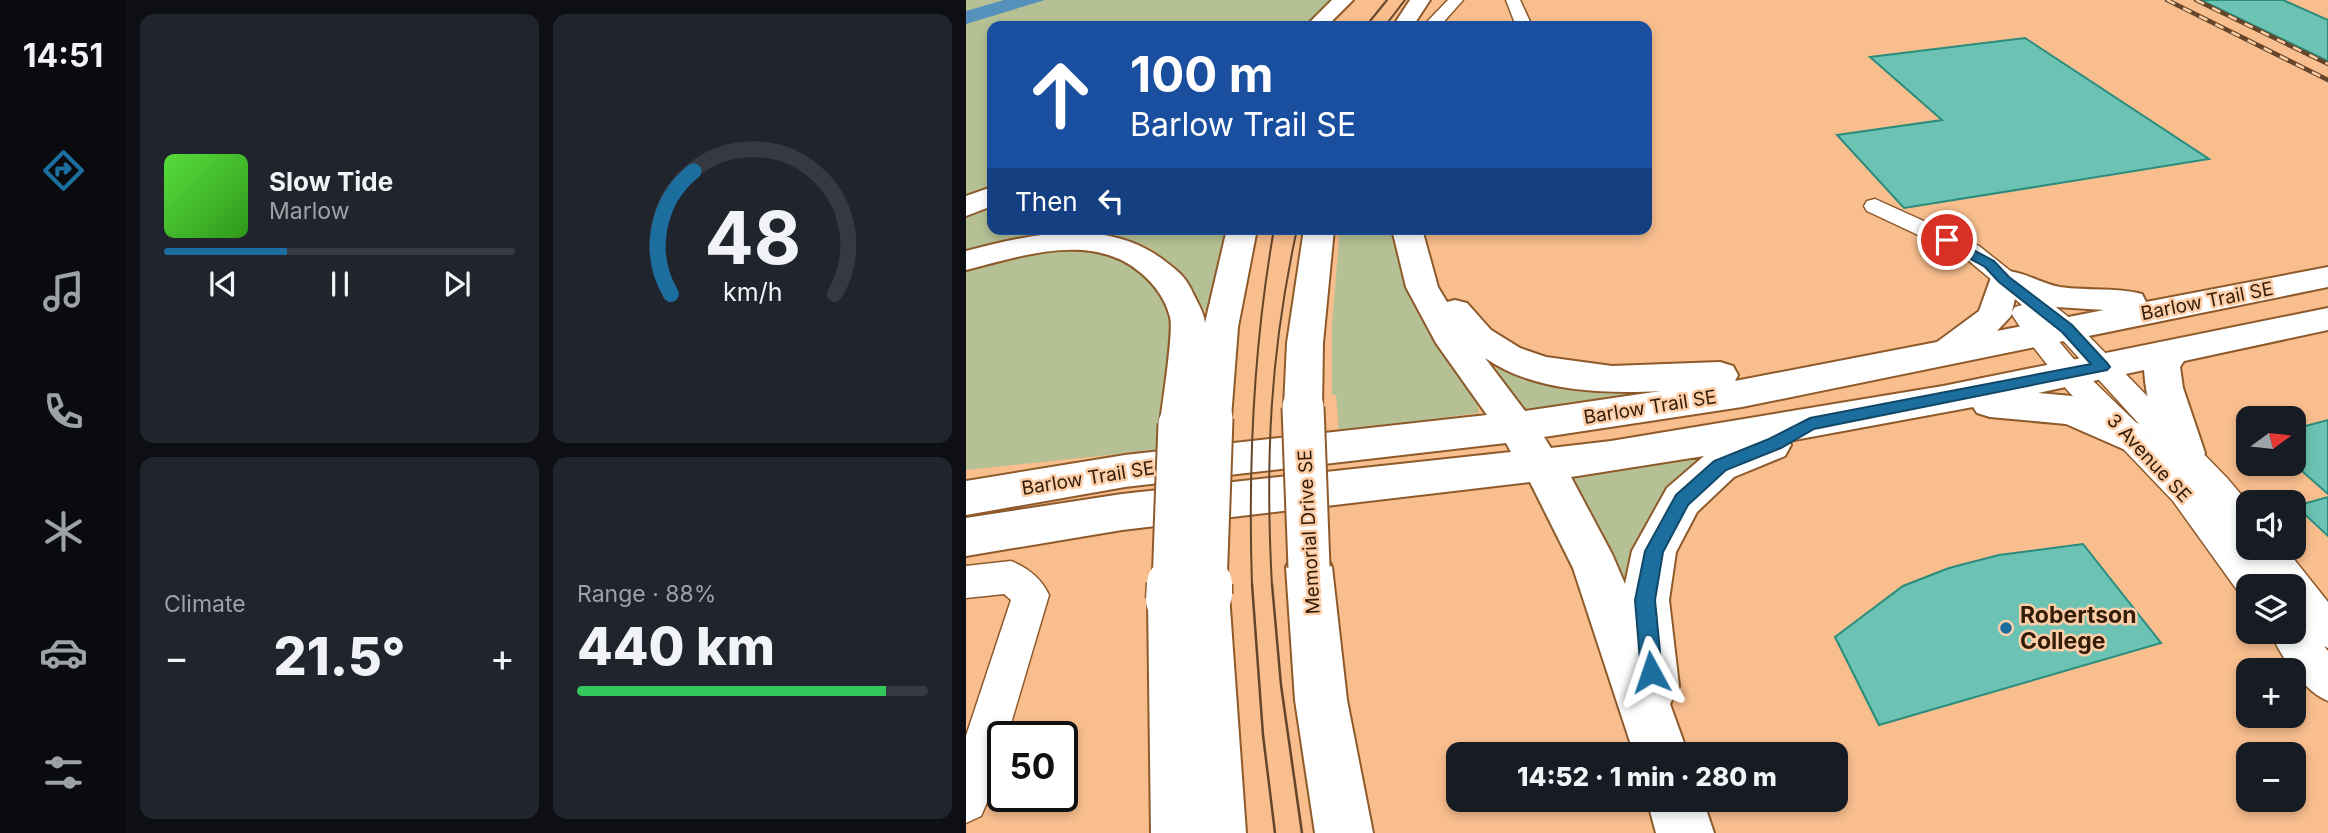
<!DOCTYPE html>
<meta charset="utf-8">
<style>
:root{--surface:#171b24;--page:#20242c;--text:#f1f3f6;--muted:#9ea1a6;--line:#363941;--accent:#1c6e9f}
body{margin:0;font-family:Inter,sans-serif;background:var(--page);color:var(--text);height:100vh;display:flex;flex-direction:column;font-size:26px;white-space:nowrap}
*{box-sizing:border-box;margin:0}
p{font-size:23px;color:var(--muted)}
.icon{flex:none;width:38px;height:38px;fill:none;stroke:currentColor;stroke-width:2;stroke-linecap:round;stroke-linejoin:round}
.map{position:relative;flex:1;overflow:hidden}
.panel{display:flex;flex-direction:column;gap:14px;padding:14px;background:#0d0f14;width:840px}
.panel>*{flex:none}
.banner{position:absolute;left:21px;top:21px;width:665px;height:214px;border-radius:14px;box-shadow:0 4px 10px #0003;background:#1a4fa0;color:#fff;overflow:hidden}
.needle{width:46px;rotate:75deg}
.controls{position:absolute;left:1270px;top:406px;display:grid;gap:14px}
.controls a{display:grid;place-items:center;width:70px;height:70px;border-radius:14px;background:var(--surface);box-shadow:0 4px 10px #0003;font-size:35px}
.speed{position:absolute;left:21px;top:721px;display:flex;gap:14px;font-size:35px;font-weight:700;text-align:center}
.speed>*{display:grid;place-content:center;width:91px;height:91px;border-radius:50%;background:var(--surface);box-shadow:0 4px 10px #0003;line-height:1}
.speed .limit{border:4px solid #111;border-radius:10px;background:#fff;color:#111}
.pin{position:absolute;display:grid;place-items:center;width:60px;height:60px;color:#fff;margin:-30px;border:4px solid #fff;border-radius:50%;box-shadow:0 2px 7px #0007}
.me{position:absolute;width:77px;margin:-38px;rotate:355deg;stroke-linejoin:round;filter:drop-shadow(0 0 5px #0008)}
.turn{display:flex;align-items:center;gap:24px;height:147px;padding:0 28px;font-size:32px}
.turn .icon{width:91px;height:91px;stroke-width:2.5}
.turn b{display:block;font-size:49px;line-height:60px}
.then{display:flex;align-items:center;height:66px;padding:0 28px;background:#0003;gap:14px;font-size:26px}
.big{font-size:52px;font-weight:800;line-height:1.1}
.panel .card{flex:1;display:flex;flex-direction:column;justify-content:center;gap:10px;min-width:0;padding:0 24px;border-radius:14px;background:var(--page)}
.panel .dial{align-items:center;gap:0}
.dial svg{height:182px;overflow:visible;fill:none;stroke:var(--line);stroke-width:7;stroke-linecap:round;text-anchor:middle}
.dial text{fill:var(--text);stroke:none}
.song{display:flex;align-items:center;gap:21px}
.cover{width:84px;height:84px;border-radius:10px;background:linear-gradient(135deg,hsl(110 70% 55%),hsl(110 70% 35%))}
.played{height:7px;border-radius:4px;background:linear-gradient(90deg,var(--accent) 35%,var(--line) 35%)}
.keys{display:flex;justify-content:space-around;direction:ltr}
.heat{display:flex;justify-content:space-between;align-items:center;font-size:38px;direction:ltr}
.charge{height:10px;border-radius:5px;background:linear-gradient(90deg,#34c759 88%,var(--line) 0)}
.panel .tiles{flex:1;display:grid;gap:14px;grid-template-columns:repeat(2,1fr)}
.trip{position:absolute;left:480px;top:742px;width:402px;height:70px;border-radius:14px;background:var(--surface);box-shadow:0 4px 10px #0003;font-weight:800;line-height:70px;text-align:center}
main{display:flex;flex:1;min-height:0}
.tabs{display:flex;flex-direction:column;width:126px;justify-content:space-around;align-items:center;background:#090b0e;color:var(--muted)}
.tabs .icon{width:49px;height:49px}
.tabs .on{color:var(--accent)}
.tabs b{font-size:32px;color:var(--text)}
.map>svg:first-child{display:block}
.green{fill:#b5c194}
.water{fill:#5691bb}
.building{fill:#6cc3b3;stroke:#298c7d;stroke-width:2}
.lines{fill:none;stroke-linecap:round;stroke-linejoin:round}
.minor-casing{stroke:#8e5a2b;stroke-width:3}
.major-casing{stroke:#8e5a2b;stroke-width:4}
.minor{fill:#fff;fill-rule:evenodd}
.major{fill:#fff;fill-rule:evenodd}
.tram-far1{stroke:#64452a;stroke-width:2}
.tram{stroke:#64452a;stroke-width:2.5}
.rail-casing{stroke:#64452a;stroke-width:4.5}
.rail{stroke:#fdcea7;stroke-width:2.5;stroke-dasharray:9;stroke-linecap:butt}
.major-bridge-far1-casing{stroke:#8e5a2b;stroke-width:45;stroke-linecap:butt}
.major-bridge-casing{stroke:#8e5a2b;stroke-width:55;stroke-linecap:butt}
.major-bridge-far1{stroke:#fff;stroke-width:41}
.major-bridge{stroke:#fff;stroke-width:52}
.route{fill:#1c6e9f;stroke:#124867;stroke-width:2}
.poi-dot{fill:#1c6e9f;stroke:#fdcea7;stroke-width:2.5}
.labels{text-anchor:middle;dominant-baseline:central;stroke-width:5;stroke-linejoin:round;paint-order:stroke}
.street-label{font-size:19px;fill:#331d09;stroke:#fdcea7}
.near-poi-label{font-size:23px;font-weight:bold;fill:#331d09;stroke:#fdcea7;text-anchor:start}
</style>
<main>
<nav class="tabs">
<b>14:51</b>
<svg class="icon on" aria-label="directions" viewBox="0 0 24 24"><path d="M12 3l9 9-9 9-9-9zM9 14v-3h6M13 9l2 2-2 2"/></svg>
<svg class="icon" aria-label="music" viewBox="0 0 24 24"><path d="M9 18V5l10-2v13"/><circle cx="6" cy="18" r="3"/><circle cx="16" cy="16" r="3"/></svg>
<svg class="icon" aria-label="phone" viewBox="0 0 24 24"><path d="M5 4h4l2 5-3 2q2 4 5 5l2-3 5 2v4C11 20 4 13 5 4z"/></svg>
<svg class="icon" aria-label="climate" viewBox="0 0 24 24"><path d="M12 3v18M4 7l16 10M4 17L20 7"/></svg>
<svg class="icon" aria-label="car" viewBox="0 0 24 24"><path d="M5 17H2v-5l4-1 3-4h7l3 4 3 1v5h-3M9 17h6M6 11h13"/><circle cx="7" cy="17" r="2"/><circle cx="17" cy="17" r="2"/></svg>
<svg class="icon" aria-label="filters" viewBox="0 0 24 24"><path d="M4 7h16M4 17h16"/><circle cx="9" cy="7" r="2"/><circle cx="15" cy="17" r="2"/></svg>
</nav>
<section class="panel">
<div class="tiles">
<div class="card">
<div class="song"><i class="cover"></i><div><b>Slow Tide</b><p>Marlow</p></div></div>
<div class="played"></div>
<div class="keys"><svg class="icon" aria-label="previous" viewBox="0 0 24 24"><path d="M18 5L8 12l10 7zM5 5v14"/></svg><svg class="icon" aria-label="pause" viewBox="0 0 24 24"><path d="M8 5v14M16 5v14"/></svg><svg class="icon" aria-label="next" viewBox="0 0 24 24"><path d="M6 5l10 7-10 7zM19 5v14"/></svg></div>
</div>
<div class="card dial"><svg viewBox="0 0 100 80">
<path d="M14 69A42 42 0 1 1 86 69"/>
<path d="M14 69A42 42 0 0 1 24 15" stroke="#1c6e9f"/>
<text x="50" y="56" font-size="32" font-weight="700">48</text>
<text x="50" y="72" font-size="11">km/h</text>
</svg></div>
<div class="card"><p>Climate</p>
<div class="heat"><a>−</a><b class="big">21.5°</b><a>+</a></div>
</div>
<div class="card"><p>Range · 88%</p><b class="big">440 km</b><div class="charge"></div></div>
</div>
</section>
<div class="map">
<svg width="1362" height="833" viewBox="0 0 1362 833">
<rect width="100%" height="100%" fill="#f8be8e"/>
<path class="green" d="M0,0H370L341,26H26V186L0,198Z
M26,199V229H259L242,310L232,313C225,299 219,282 209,270C162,210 62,241 0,252V211Z
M374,229H426C439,291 477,342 510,395L513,413L373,432L370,395H366V324Z
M91,247L128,248L159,260L187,284L204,309L208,348L198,386L190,450L0,470V270L44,256Z
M533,367L579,383L669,388L671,397L559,414L524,373Z
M731,455L737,463L667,574L654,578L604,479Z"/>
<path class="water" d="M38,0H79L0,24V11Z"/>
<path class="building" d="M1235,0H1317L1362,20V61Z
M1059,38L1243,159L938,208L871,135L976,120L904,57Z
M1362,420V494L1328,464V429Z
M1362,497V536L1330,506Z
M1117,544L1195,643L913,725L869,637L937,586L983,568L1033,555Z"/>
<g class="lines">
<defs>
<path id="minor" d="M482,0H497L474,26H457Z
M540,0H554L566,26H550Z
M909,199L1013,246L1110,323L1261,478L1283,504V543L1275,541L1281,548L1283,544V548H1319L1362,602V648L1358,646L1362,651V701C1337,691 1315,656 1304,632H1328V586H1283V600L1276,597L1207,501L1102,391L1065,344L1045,313L1049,307L1056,305L997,256L901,211L898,206L901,201ZM1079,325L1092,335L1185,437L1123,377Z
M45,561C62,568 75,578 83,595L41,737H37C37,763 26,792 15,816L0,823V736L45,600L38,594L0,598V566Z"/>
<path id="major" d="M366,0H387L361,26H340Z
M444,0H464L447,26H427Z
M26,187V206L0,216V196Z
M261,229H291L272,327L265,418L260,428L246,432L231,426L227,434L213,439L199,434L194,424C196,404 208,332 204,317C199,298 189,285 175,273C126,231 56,256 0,270V251C66,234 142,216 200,262C211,270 219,277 225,289C230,300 238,312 239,323Z
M338,229H368L357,343L356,407L350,417L337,421L324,417L318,407L321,343Z
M426,229H456L472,287L481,302L489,300L501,303L525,330L554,348L580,357L646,366L754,362L767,366L772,375L769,381L971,342L1013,311L1027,272C1051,266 1071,283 1094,287C1121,291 1149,287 1176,294L1180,302L1362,267V287L776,407L578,437L585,448L645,441L977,386L1362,308V330L1218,361L1214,367L1217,388L1239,453L1233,464L1219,469L1205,464C1190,437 1180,401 1178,370L1072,393L1106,396L1120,400L1178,426L1184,437L1178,448L1164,452L1100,424L1024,417L1011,413L1007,407L823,441L825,445L819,456L768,477L731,512L710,552L703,600L713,686L704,704L722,754H668L607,568L564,482L156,530L0,556V518L156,494L545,452L540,443L159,487L0,515V481L159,455L521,415L470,343L440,287ZM1050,294L1090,307L1138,310L1031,331L1045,316ZM519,358C568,392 638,394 695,391L559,411ZM738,456L701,488L666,551L659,584L646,554L605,477Z
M343,547L359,553L366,567L381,700L407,833H349L329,700L320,567L327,553Z
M240,573L257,579L263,594L280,833H185L182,600L189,585L206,579L221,584L223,579Z
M681,800H737L748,833H690Z"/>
</defs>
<use href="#minor" class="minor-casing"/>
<use href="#major" class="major-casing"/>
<use href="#minor" class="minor"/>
<use href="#major" class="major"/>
<path class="tram-far1" d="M400,26L421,0
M419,26L439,0
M286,586C282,466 287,348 308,229
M306,586C299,459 304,353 331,229"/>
<path class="tram" d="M286,584L297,735L309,833
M306,584L315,685L336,833"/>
<defs>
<path id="rail" d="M1201,0L1362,80
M1230,0L1362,64"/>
</defs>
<use href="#rail" class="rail-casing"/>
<use href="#rail" class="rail"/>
<defs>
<path id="major-bridge-far1" d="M337,407L343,567
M207,586L213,424
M240,586L246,418"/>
<path id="major-bridge" d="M240,594V584
M206,600L207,584"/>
</defs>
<use href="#major-bridge-far1" class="major-bridge-far1-casing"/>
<use href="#major-bridge" class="major-bridge-casing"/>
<use href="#major-bridge-far1" class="major-bridge-far1"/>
<use href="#major-bridge" class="major-bridge"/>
</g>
<path class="route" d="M981,236L1028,261L1043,277L1106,325L1141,363L1144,367L1141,370L848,429L815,448L760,470L722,505L697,552L689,600L696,672L693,679L685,682L678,679L675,672L669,600L679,551L710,495L748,461L803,439L844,418L1125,364L1096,332L1033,282L1019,267L976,243V237Z"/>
<circle class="poi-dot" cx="1040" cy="628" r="7"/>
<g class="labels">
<g class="street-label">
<text transform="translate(1241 301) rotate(-11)">Barlow Trail SE</text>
<text transform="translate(684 407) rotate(-9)">Barlow Trail SE</text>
<text transform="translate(1183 458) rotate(47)">3 Avenue SE</text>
<text transform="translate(122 478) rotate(-9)">Barlow Trail SE</text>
<text transform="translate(343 532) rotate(-93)">Memorial Drive SE</text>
</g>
<g class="near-poi-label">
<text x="1054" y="615">Robertson<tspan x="1054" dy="26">College</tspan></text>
</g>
</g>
</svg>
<div class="controls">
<a><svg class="needle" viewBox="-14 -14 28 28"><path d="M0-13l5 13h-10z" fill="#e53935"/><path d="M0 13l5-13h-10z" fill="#9ea1a6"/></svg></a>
<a><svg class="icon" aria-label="sound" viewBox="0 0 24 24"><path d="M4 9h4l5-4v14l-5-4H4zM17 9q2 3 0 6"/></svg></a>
<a><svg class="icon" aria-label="layers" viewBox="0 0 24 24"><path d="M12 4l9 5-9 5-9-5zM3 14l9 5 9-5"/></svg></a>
<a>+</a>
<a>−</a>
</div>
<div class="speed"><div class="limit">50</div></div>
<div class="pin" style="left:981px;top:240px;background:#d93025"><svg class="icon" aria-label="arrive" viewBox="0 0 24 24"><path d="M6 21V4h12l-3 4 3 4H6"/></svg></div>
<svg class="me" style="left:685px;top:672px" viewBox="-20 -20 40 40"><path d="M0-17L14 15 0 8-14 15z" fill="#1c6e9f" stroke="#fff" stroke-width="4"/></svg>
<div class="trip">14:52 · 1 min · 280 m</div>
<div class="banner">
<div class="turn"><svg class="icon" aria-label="ahead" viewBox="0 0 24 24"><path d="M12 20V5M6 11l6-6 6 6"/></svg><div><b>100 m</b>Barlow Trail SE</div></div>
<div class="then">Then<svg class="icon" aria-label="left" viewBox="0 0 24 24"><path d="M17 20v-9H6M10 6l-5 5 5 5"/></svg></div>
</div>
</div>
</main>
